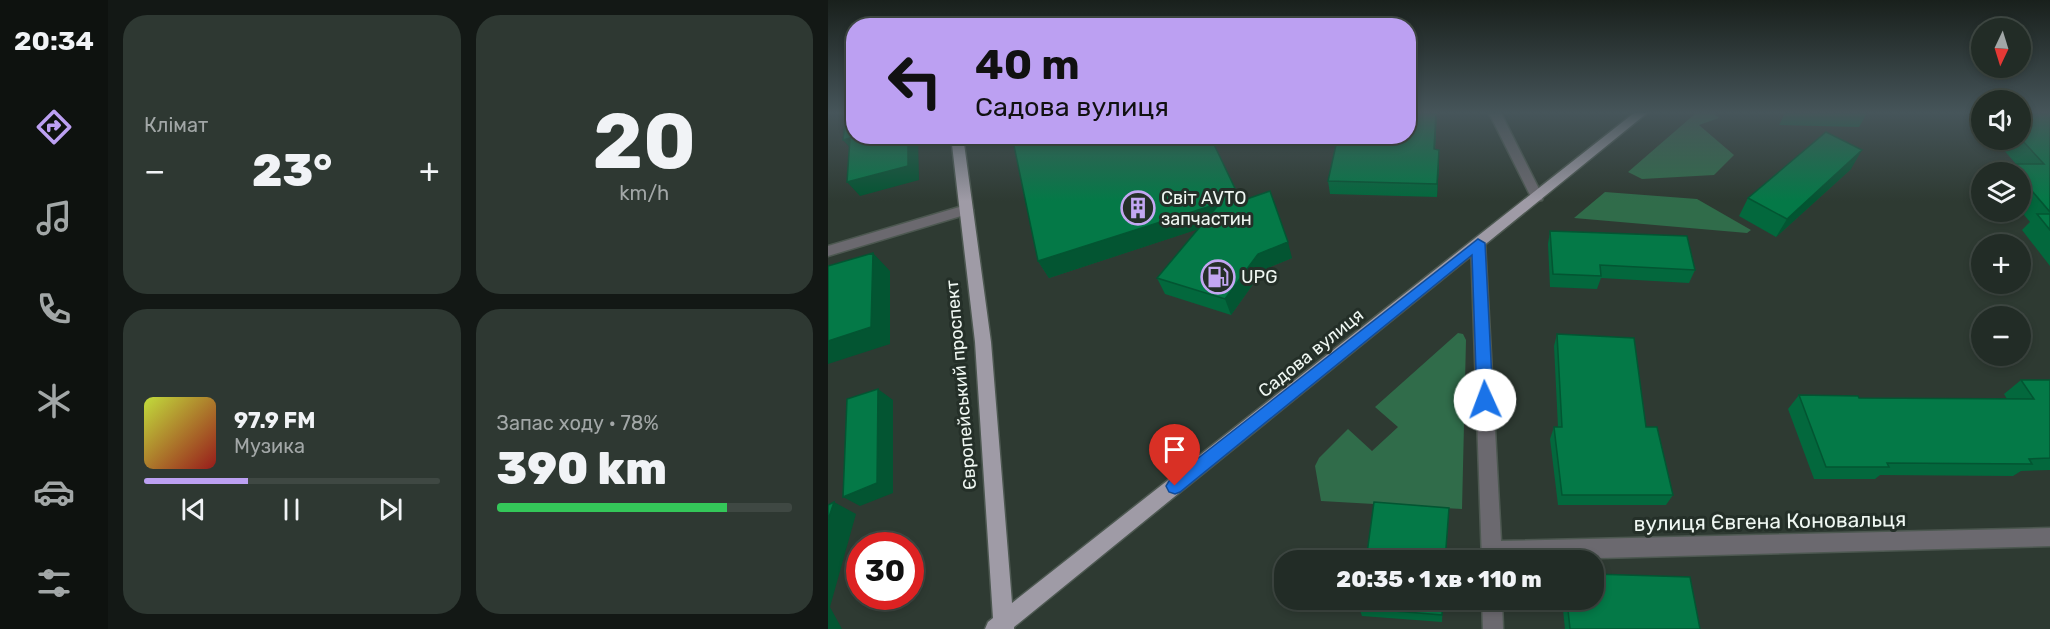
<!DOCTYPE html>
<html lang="uk">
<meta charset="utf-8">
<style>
:root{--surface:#222c26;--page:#2e3832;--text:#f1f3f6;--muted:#a2a7a7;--line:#3f4843;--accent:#bca0f2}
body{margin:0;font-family:Rubik,sans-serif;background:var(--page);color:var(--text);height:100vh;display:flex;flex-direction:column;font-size:22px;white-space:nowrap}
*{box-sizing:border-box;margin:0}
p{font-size:20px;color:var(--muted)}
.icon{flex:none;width:33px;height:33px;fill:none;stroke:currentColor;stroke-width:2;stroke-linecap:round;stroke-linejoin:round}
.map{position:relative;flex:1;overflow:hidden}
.drawer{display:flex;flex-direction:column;gap:15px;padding:15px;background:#131815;width:720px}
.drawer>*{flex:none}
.top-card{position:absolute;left:18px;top:18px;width:570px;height:126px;border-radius:24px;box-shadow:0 3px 9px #0003,0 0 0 2px var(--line);background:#bca0f2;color:#111;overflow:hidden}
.needle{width:39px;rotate:184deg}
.tools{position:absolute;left:1143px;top:18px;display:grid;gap:12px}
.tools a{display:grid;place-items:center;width:60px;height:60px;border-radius:50%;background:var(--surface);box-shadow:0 3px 9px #0003,0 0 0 2px var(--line);font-size:30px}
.speed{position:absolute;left:18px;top:532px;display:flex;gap:12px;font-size:30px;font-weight:700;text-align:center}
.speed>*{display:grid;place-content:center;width:78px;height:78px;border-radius:50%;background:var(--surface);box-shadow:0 3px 9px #0003,0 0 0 2px var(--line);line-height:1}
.speed .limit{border:9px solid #d22;background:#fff;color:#111}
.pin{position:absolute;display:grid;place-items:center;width:51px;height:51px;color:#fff;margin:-62px -26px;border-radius:50% 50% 50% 0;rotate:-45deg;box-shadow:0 0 6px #0007}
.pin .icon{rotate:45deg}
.me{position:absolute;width:66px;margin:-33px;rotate:358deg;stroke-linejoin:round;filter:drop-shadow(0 0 4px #0008)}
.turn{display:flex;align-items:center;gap:21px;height:126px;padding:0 30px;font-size:27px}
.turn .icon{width:78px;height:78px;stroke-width:2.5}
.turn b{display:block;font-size:42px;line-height:51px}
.big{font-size:45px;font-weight:800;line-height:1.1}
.drawer .tile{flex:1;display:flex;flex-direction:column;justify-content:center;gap:9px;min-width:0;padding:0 21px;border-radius:24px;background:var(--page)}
.drawer .dial{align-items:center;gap:0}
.dial b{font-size:78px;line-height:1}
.song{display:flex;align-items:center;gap:18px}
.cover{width:72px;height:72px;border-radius:9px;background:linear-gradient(135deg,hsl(70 70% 55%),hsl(0 70% 35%))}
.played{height:6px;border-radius:3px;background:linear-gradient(90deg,var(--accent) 35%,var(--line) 35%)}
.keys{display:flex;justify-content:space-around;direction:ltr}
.heat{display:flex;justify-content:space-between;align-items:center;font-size:33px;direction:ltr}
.charge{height:9px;border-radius:4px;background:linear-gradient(90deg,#34c759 78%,var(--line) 0)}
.drawer .tiles{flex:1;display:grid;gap:15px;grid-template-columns:repeat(2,1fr)}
.trip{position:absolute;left:446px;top:550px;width:330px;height:60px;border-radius:24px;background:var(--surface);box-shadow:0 3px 9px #0003,0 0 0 2px var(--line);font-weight:800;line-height:60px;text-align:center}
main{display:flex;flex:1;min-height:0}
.tab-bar{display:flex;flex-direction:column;width:108px;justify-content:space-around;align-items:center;background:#0e120f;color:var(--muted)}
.tab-bar .icon{width:42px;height:42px}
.tab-bar .active{color:var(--accent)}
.tab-bar b{font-size:27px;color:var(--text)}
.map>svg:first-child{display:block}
.green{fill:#306c4a}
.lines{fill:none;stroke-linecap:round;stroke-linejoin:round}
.minor-casing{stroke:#4d5851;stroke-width:3}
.major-casing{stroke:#4d5851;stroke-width:3}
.minor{fill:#6b696f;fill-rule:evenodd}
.major{fill:#9f9ba6;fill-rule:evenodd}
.wall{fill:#03683d}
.shaded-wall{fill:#035532}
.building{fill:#047947;stroke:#035532;stroke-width:1.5}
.route{fill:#1a73e8;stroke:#114b97;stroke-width:1.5}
.labels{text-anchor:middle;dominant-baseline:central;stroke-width:6;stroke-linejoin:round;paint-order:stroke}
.poi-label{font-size:18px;fill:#eff7f2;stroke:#242f28;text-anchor:start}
.street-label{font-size:18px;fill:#eff7f2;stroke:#242f28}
.near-street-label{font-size:21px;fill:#eff7f2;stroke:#242f28}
</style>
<main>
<nav class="tab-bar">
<b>20:34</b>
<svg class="icon active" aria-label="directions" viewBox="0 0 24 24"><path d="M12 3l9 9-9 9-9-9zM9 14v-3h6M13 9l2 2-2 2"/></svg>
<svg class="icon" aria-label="music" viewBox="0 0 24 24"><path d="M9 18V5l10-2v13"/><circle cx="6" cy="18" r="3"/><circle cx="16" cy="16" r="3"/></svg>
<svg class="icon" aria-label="phone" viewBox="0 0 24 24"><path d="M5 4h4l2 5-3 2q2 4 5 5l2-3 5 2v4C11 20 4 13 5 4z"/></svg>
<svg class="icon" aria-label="climate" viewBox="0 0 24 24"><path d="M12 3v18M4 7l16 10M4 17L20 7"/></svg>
<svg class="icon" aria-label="car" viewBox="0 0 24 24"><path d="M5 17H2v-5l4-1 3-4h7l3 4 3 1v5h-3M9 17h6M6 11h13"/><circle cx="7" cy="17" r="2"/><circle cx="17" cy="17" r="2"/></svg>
<svg class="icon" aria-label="filters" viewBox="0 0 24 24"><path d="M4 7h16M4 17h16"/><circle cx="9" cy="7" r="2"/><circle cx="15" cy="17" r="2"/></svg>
</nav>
<section class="drawer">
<div class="tiles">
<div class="tile"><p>Клімат</p>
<div class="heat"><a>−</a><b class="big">23°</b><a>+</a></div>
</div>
<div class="tile dial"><b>20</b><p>km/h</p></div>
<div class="tile">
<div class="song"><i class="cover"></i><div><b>97.9 FM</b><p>Музика</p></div></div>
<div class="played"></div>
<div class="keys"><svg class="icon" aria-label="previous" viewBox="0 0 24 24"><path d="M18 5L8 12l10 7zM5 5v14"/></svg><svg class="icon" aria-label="pause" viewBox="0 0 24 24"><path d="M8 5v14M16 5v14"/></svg><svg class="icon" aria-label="next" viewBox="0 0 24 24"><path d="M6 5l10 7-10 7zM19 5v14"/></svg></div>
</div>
<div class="tile"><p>Запас ходу · 78%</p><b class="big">390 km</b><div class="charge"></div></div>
</div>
</section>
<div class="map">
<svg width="1222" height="629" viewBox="0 0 1222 629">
<rect width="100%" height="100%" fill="#2e3a32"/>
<path class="green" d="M868,113H885L891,118L871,125L906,155L886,175L814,179L800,172Z
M777,192L869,199L923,230L919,233L746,218Z
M630,333L635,334L638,340L634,509L493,501L487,466L491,458L520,429L544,451L570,427L547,407Z"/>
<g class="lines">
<defs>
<path id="minor" d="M661,113H673L715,197L714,200L709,201L703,197Z
M138,205L145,210L143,213L0,256V246Z
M650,238L657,243L673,541L1222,528V546L654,561L643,243Z
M654,600H674L675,629H655Z"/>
<path id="major" d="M806,113H819L186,627V629H157L160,622L165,618L147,342L123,136H135L163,342L184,603Z"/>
</defs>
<use href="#minor" class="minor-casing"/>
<use href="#major" class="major-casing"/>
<use href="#minor" class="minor"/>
<use href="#major" class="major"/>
</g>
<path class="wall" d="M609,113L607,150L611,163L609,197L502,194L500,181Z
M957,113H1039L1031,127L951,125Z
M1144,113H1154V124Z
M1192,113H1222V266L1194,230L1202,222L1192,210V172H1175L1182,164H1188L1167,140H1192Z
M343,143L413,201L464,258L435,270L403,315L337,294L329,278L370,229L221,278L210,261Z
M1023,169L948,237L911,216L920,198Z
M722,231L867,270L861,283L773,278L769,289L722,287L720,244Z
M729,334L818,427L845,495L838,505H730L722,439L726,427H730L726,346Z
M1193,380H1222V470L1193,471L1185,476L1052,475L1047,479H986L960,409L971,395L1031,398L1179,399L1176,394Z
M615,600L614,622L534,616L531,608Z
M734,600H765L872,629H737Z"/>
<path class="shaded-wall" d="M608,113H609L606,163V149Z
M80,136H90L91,180L32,196L19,182Z
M22,138L27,153L15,140Z
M611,150V163L609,197V184Z
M1034,150L1023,169L948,237L959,219Z
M392,203L398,220L221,278L210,261Z
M460,242L464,258L435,270L403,315L397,299L430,254Z
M45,253L62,271V344L0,364V341Z
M50,389L65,400V493L32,506L15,497Z
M6,502L28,514L2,607L14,629H0V520Z"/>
<path class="building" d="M18,113H26V136H80V166L19,182L22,138L15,140Z
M580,113H608L606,149L611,150L609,184L500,181L510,136H580Z
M1192,113H1222V212L1192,177V172H1189L1182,164H1216L1192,138Z
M998,132L1034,150L959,219L920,198Z
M184,136H341L343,143L365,136H382L413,201L442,191L460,242L430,254L397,299L329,278L392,203L210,261Z
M1209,214H1222V230Z
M722,231L859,236L867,270L772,265L773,276L725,274Z
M45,253L43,327L0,341V266Z
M729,334L806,338L818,427H829L845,495H734L726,427H734Z
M1193,380H1222V458L1201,459L1204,464L1059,463L1061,467H998L971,395L1030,396L1031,398L1206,399Z
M50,389L49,483L15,497L19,399Z
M6,502L0,520V505Z
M546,502L621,508L617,561H538Z
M765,574L862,577L872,629H742L739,600H765Z
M532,600H615L614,615L531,608Z"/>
<linearGradient id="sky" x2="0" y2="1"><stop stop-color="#19201c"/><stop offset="0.56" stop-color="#46555a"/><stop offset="1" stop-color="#46555a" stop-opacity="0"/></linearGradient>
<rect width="1222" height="201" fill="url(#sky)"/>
<path class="route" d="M650,239L657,243L665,400L662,404L657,406L652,404L649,400L644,255L352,492L347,494L341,492L338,486L341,481Z"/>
<defs>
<symbol id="building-ring" viewBox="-11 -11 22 22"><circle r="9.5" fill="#242f28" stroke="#c3a7f2" stroke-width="1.5"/><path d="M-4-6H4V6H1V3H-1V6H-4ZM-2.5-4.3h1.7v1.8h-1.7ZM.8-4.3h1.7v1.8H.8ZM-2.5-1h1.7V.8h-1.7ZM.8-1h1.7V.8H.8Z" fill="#c3a7f2"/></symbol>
<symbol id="fuel-ring" viewBox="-11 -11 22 22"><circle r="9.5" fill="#242f28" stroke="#c3a7f2" stroke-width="1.5"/><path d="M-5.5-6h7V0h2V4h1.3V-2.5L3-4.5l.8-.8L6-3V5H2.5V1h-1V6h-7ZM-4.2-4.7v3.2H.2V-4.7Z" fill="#c3a7f2"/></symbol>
</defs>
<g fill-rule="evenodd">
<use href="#building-ring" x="291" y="189" width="38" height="38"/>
<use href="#fuel-ring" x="371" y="258" width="38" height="38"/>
</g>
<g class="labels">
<g class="poi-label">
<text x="333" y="198">Світ AVTO<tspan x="333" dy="21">запчастин</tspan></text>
<text x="413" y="277">UPG</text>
</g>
<g class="street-label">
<text transform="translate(483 353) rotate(-39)">Садова вулиця</text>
<text transform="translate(133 385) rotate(-95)">Європейський проспект</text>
</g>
<g class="near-street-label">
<text transform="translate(942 521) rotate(-1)">вулиця Євгена Коновальця</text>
</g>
</g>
</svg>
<div class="tools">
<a><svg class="needle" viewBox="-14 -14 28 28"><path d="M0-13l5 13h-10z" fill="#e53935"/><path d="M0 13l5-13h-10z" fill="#a2a7a7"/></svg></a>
<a><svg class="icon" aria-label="sound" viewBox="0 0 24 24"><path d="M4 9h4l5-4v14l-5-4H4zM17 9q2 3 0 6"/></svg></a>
<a><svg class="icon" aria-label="layers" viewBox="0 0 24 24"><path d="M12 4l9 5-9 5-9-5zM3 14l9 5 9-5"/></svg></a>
<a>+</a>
<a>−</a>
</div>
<div class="speed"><div class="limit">30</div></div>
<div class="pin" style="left:347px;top:486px;background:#d93025"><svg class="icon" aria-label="arrive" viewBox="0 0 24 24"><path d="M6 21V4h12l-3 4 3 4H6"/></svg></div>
<svg class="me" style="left:657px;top:400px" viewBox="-20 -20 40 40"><circle r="19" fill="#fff"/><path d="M0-13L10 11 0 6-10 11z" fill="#1a73e8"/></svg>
<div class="trip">20:35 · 1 хв · 110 m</div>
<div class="top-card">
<div class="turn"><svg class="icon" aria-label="left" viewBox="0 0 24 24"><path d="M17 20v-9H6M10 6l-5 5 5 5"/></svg><div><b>40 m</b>Садова вулиця</div></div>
</div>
</div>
</main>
